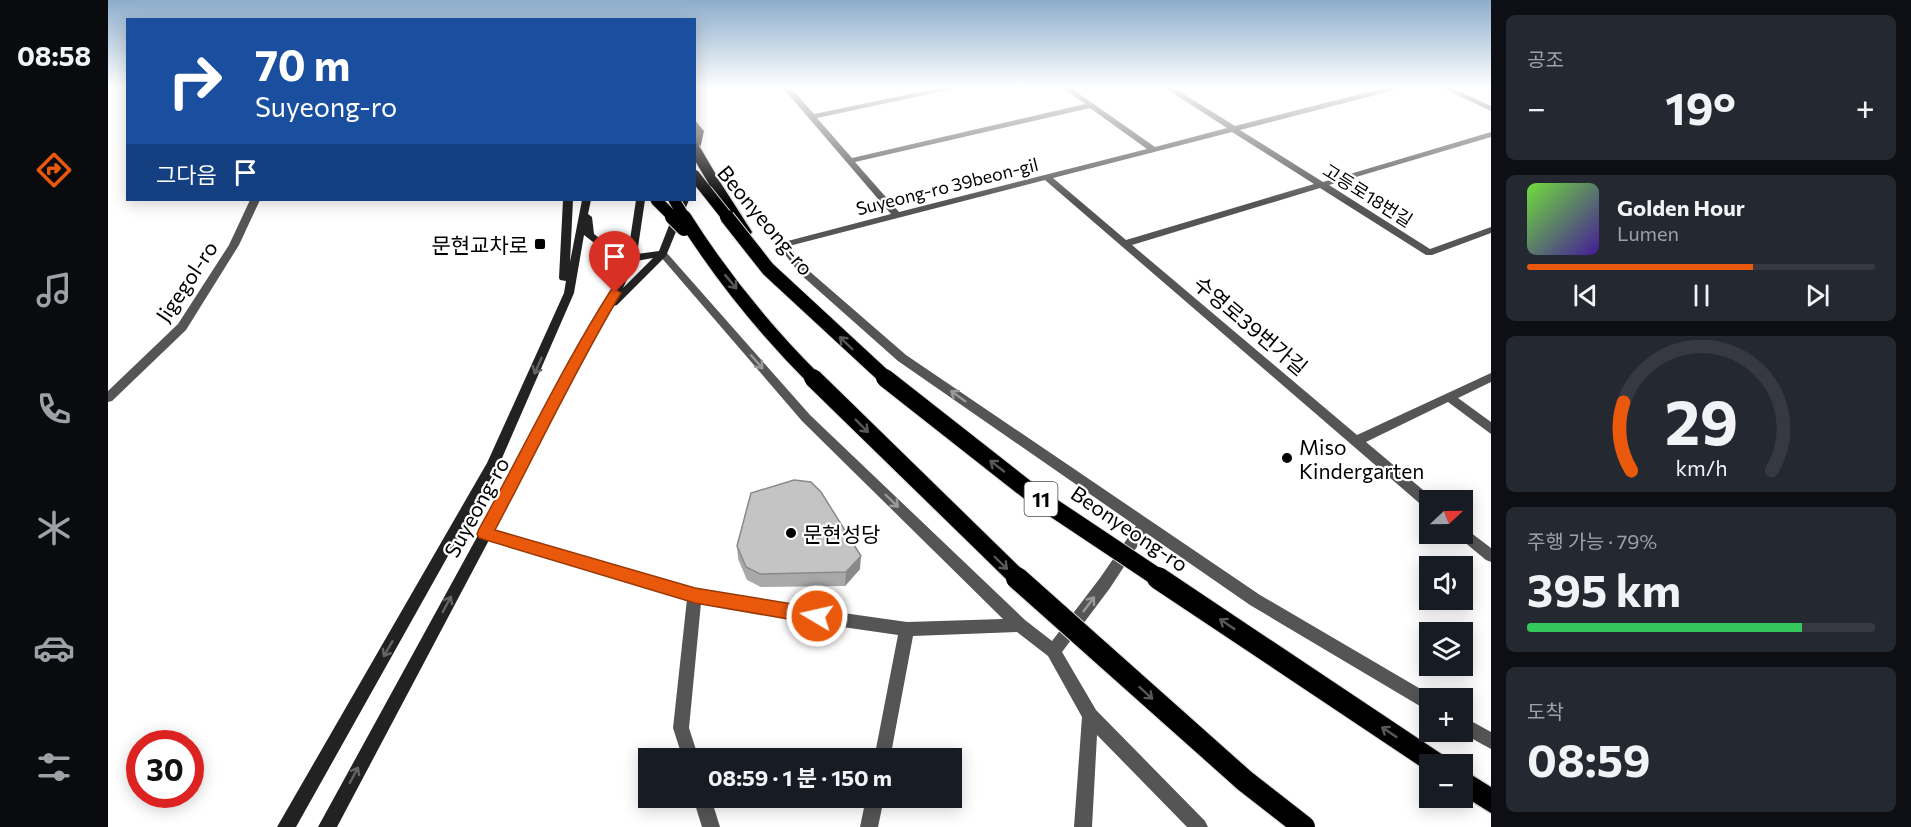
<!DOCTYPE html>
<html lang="ko">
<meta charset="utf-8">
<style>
:root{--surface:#171b24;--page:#242831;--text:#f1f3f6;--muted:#9ea1a6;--line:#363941;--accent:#ea580c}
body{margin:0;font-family:Commissioner,"Noto Sans KR",sans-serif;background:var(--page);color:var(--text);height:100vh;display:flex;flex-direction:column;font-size:22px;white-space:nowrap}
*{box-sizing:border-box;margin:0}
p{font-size:20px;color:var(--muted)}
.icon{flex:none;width:33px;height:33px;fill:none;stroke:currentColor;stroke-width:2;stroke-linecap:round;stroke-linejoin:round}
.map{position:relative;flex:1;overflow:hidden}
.side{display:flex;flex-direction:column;gap:15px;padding:15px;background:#0d0f14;width:420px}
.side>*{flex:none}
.top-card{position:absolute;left:18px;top:18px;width:570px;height:183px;border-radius:0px;box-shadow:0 3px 15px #0003;background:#1a4fa0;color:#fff;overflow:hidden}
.needle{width:39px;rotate:68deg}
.controls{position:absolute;left:1311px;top:490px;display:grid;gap:12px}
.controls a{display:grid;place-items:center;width:54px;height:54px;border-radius:0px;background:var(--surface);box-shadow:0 3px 15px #0003;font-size:30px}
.speed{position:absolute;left:18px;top:730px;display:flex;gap:12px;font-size:30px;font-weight:700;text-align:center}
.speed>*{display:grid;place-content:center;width:78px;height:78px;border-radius:50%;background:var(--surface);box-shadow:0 3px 15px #0003;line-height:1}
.speed .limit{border:9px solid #d22;background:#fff;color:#111}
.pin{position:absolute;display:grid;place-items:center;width:51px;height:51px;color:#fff;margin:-62px -26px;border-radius:50% 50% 50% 0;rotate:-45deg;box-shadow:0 0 6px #0007}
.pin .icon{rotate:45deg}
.me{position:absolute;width:66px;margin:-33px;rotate:279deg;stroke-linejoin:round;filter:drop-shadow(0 0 4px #0008)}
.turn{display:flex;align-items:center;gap:21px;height:126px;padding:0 30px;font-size:27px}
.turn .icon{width:78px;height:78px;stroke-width:2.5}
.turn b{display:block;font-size:42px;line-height:51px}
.then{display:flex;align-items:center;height:57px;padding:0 30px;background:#0003;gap:12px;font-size:22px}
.big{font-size:45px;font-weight:700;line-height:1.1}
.side .widget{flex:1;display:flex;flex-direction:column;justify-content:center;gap:9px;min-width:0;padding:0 21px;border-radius:9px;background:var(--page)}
.side .dial{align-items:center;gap:0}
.dial svg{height:156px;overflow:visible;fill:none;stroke:var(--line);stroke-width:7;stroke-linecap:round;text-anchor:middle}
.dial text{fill:var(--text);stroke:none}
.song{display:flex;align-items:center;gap:18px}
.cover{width:72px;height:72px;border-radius:9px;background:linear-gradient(135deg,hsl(100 70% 55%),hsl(260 70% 35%))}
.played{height:6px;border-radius:3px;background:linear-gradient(90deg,var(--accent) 65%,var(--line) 65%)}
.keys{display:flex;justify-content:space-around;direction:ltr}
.heat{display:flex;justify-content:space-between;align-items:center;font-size:33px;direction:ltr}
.charge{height:9px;border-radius:4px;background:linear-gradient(90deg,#34c759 79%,var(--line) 0)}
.trip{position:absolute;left:530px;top:748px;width:324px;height:60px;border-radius:0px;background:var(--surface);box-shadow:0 3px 15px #0003;font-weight:700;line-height:60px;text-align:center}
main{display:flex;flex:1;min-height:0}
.tabs{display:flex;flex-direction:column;width:108px;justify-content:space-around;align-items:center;background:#090b0e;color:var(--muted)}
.tabs .icon{width:42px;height:42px}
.tabs .on{color:var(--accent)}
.tabs b{font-size:27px;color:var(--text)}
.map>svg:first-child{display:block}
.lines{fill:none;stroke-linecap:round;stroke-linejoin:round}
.trunk-casing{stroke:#dbdbdb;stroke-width:3}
.minor{fill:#555;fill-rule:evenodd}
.tertiary{fill:#555;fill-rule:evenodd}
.secondary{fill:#222;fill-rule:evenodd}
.trunk{fill:#000;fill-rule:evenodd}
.trunk-bridge-far3-casing{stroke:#dbdbdb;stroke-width:13;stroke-linecap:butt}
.trunk-bridge-far2-casing{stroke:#dbdbdb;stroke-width:16;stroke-linecap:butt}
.trunk-bridge-far1-casing{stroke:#dbdbdb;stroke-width:20;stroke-linecap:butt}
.trunk-bridge-casing{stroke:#dbdbdb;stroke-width:24;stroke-linecap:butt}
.trunk-bridge-far3{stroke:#000;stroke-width:11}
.trunk-bridge-far2{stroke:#000;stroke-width:14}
.trunk-bridge-far1{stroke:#000;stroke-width:18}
.trunk-bridge{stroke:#000;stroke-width:22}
.wall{fill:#a9a9a9}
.shaded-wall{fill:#898989}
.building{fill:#c4c4c4;stroke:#898989;stroke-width:1.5}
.oneway{stroke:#595959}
.oneway2{stroke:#999}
.oneway3{stroke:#646464}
.route{fill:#ea580c;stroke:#983908;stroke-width:1.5}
.poi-dot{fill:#000;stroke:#fff;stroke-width:2}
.labels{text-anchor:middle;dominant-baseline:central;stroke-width:4.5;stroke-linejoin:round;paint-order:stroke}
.far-street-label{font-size:18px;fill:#000;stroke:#fff}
.shield{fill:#fff;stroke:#4c4c4c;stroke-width:1.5}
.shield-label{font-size:20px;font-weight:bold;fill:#000}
.street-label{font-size:21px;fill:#000;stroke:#fff}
.poi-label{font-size:21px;fill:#000;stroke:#fff;text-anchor:start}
</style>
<main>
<nav class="tabs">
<b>08:58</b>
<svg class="icon on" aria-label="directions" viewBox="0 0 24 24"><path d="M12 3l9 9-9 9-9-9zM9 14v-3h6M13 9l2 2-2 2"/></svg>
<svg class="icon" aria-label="music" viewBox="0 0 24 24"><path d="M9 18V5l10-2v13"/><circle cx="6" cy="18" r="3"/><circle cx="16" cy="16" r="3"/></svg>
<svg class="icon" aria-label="phone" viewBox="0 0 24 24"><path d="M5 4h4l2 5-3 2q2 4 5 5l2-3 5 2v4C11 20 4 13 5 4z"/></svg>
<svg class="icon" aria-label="climate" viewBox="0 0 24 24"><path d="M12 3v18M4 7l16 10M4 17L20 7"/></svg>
<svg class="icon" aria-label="car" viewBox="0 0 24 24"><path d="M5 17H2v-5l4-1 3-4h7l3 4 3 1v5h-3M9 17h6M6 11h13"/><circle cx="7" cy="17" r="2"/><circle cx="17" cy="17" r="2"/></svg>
<svg class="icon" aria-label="filters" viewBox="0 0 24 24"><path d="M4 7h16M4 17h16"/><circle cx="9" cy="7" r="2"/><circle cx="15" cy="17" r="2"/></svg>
</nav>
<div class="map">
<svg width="1383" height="827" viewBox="0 0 1383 827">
<rect width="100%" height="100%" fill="#fff"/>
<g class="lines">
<defs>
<path id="trunk" d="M606,178L612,182L644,232L642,235H632L630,232L600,182Z
M1354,769L1383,787V813L1354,795Z"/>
</defs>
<use href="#trunk" class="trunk-casing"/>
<path class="minor" d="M675,88H683L706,114L831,88H844L840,90L709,118L744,158L977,104L955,88H963L1047,147L1119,128L1057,88H1066L1127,126L1276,88H1288L1287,90L1132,130L1215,182L1383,132V137L1221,185L1322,249L1383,227V233L1324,255H1318L1212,188L1024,245L1249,435L1383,373V382L1350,398L1383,422V434L1340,402L1258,442L1327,500L1322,501V509L1317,508L937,180L681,246L700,270L798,355L1152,595L1328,698L1322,699V712L1142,605L1038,533L1002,588L954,652L988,710L1097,821L1100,827H1079L989,735L984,827H966L974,717L940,656L909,632L805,636L782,759H766L790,635L686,620L593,603L581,728L591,759H575L565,728L579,599L377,540L372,538L370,534L372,530L377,528L587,588L686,606L799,622L895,619L694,421L552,256V252H558L702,415L917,620L944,641L992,578L1028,526L790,361L692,274L670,245L672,243L783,214ZM982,108L1039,149L791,212L747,162ZM1124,132L1206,184L1018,240L945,178Z
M1334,88H1343L1383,106V111Z
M1354,526L1383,548V562L1378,560L1349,536L1348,534H1354Z
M1354,716L1383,732V749L1352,732H1354Z
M585,798H603L612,827H594Z
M758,798H776L770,827H752Z"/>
<path class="tertiary" d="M142,200H152L131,245L78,330L4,401L0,402V391L70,324L121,245Z"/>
<path class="secondary" d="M586,119L596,131L590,158L586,160Z
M455,200H465L462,262L474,200H483L480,214L484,217L486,234L500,245L520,253L528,200H537L529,254L551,251L571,200H581L558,256L509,305L506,306L473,359L425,457L229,827H210L414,455L462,358L493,311L518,259L494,249L476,235L466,293L391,465L188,827H169L379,463L456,293L458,281L452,280L451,278ZM545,258L515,288L528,261Z"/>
<use href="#trunk" class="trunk"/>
<defs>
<path id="trunk-bridge-far3" d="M586,148L606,182
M586,175L620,218
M548,200L566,218
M566,200L577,218"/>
<path id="trunk-bridge-far2" d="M564,217L576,229
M576,217C612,274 659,332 706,379
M619,217L660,269L779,379"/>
<path id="trunk-bridge-far1" d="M705,378L911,579
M777,378L926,495L1052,579"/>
<path id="trunk-bridge" d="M909,578L1137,781L1196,827
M1050,578L1330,765"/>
</defs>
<use href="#trunk-bridge-far3" class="trunk-bridge-far3-casing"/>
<use href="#trunk-bridge-far2" class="trunk-bridge-far2-casing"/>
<use href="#trunk-bridge-far1" class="trunk-bridge-far1-casing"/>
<use href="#trunk-bridge" class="trunk-bridge-casing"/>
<use href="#trunk-bridge-far3" class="trunk-bridge-far3"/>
<use href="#trunk-bridge-far2" class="trunk-bridge-far2"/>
<use href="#trunk-bridge-far1" class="trunk-bridge-far1"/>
<use href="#trunk-bridge" class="trunk-bridge"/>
</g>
<path class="wall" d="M629,546L752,569L737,586L653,587L639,580L630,559Z"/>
<path class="shaded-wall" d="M753,556L752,569L737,586L738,572Z"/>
<path class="building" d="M686,480L703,482L713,492L753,556L738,572L652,574L638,567L629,546L643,493Z"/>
<defs><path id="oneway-shaft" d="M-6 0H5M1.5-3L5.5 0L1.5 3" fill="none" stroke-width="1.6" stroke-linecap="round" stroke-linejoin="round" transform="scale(1.5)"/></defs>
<g class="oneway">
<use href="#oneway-shaft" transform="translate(623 282) rotate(50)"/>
<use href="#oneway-shaft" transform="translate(738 343) rotate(-136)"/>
<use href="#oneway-shaft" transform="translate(754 426) rotate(45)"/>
<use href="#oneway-shaft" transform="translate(889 466) rotate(-142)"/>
<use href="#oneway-shaft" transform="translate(893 563) rotate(44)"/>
<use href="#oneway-shaft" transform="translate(1119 624) rotate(-146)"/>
<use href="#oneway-shaft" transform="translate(1038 693) rotate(42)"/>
<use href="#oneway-shaft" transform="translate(1281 732) rotate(-146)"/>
</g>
<g class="oneway2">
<use href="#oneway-shaft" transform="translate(649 362) rotate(49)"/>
<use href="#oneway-shaft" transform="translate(850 396) rotate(-145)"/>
<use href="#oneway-shaft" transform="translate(784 501) rotate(44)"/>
<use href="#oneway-shaft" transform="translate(981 604) rotate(-53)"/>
</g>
<g class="oneway3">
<use href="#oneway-shaft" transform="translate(430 366) rotate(114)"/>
<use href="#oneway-shaft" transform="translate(339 604) rotate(-62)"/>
<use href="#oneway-shaft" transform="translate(280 649) rotate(120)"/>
<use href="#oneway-shaft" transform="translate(246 775) rotate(-62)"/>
</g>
<linearGradient id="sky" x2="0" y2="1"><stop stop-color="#8cadcc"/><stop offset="0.43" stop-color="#fff"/><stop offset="1" stop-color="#fff" stop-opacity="0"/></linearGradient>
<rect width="1383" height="203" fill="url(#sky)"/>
<path class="route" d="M507,289L513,293C467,370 429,451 387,530L587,588L709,608L715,611L717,616L715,622L709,624L587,603L371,538L369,534L371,529C415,450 454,367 503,290Z"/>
<g class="poi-dot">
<rect x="426" y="238" width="12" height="12" rx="3"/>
<circle cx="1179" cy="458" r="6"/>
<circle cx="683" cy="533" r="6"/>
</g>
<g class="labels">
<g class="far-street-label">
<text transform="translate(839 186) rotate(-14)">Suyeong-ro 39beon-gil</text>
<text transform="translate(1260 195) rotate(32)">고등로18번길</text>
</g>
<rect class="shield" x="916.5" y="482" width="33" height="34" rx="4.5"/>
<g class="shield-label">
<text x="933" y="499">11</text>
</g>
<g class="street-label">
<text transform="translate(658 220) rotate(50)">Beonyeong-ro</text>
<text transform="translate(78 281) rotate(-56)">Jigegol-ro</text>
<text transform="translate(1143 325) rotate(40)">수영로39번가길</text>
<text transform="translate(368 507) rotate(-61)">Suyeong-ro</text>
<text transform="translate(1022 528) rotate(34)">Beonyeong-ro</text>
</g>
<g class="poi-label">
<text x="420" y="244" text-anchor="end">문현교차로</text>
<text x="1191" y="446">Miso<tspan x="1191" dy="24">Kindergarten</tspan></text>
<text x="695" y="533">문현성당</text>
</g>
</g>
</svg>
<div class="controls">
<a><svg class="needle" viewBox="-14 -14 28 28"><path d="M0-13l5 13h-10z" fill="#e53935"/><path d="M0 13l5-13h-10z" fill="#9ea1a6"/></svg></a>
<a><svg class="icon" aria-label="sound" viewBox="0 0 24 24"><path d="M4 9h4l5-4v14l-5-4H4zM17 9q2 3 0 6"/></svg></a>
<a><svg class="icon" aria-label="layers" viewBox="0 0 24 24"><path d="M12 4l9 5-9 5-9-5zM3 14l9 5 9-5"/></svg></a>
<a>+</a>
<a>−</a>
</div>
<div class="speed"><div class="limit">30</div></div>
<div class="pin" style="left:507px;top:293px;background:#d93025"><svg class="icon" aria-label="arrive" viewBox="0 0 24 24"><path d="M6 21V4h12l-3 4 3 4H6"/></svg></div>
<svg class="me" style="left:709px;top:616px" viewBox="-20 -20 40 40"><circle r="17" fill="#ea580c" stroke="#fff" stroke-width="3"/><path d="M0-11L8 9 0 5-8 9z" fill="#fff"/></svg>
<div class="trip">08:59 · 1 분 · 150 m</div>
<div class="top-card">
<div class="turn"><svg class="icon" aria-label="right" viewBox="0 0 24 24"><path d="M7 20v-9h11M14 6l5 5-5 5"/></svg><div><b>70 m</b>Suyeong-ro</div></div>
<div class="then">그다음<svg class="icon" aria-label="arrive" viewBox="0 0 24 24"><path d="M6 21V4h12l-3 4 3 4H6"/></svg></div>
</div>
</div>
<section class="side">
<div class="widget"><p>공조</p>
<div class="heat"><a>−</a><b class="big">19°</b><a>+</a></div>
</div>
<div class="widget">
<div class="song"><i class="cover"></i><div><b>Golden Hour</b><p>Lumen</p></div></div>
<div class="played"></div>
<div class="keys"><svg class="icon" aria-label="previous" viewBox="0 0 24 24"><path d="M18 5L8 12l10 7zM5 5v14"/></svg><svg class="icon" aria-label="pause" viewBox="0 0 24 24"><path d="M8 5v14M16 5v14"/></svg><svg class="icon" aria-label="next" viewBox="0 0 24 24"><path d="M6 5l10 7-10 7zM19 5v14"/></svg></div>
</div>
<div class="widget dial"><svg viewBox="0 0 100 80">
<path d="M14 69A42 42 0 1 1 86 69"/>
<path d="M14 69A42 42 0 0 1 10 34" stroke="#ea580c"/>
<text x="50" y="56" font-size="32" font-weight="700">29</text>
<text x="50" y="72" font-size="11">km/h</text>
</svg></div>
<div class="widget"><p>주행 가능 · 79%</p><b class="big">395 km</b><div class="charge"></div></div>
<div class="widget"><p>도착</p><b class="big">08:59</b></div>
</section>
</main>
